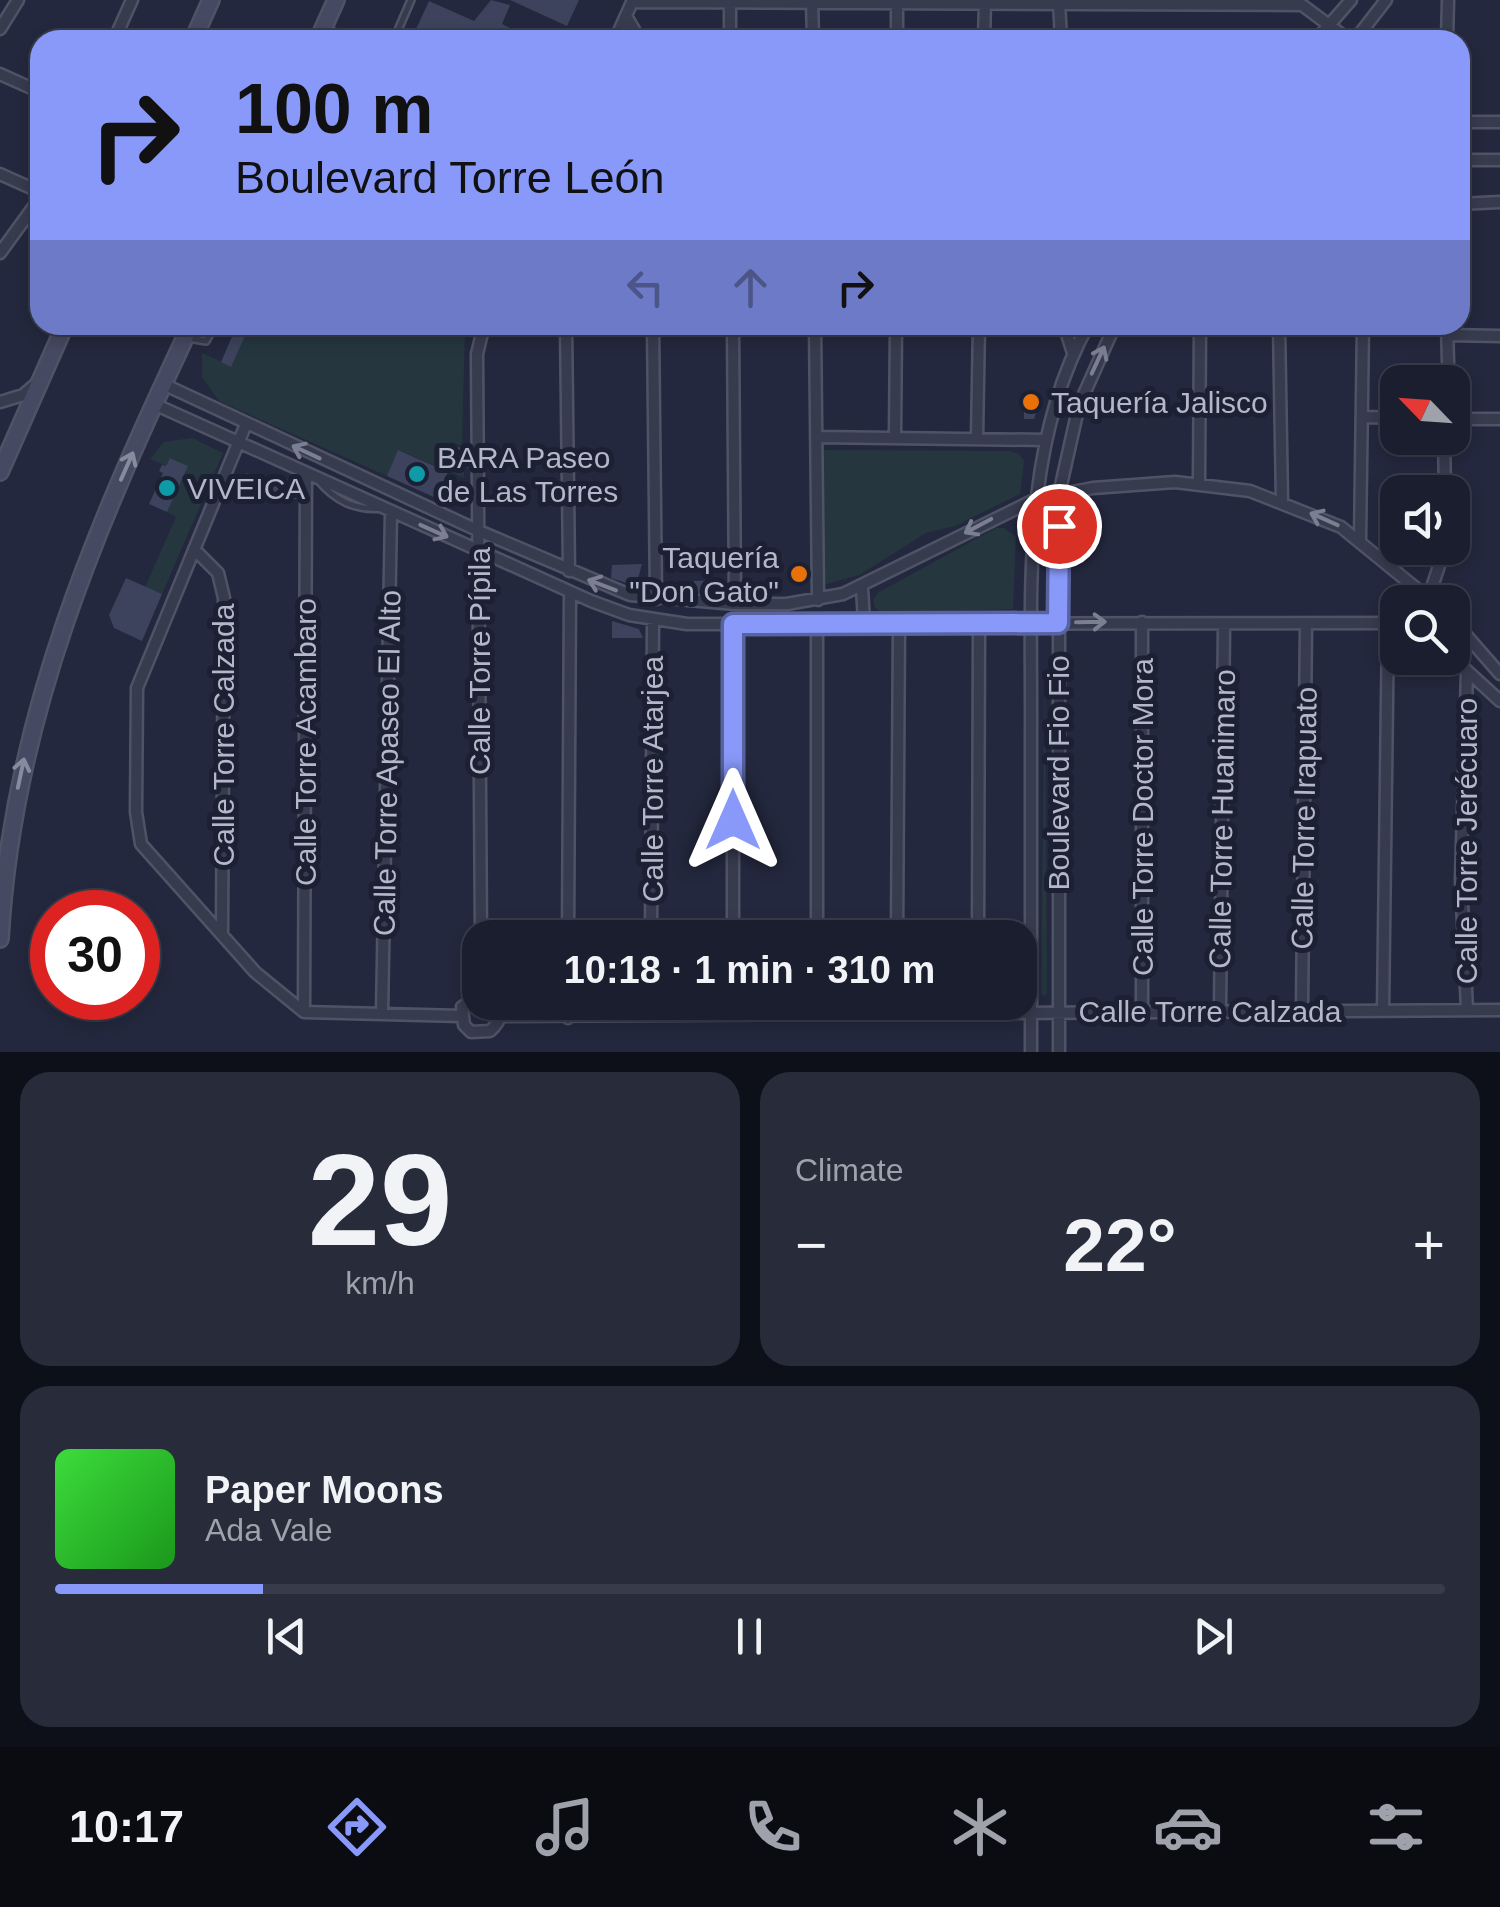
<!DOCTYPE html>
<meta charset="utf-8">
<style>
:root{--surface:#1a1e2e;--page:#272b3a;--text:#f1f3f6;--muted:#9fa2aa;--line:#383c4a;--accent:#8899fa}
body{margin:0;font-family:Arial,sans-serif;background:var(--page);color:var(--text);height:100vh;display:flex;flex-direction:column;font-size:38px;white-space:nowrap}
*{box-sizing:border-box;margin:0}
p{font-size:32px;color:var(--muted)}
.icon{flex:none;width:55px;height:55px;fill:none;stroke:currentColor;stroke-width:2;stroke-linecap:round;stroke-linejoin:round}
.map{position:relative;height:1052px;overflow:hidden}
.side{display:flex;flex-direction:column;gap:20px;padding:20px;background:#0e1019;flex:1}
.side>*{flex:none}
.guide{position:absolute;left:30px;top:30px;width:1440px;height:305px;border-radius:30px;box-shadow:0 5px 15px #0003,0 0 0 2px var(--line);background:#8899fa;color:#111;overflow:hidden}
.needle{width:65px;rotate:295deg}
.buttons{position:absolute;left:1380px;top:365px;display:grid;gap:20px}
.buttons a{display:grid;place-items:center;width:90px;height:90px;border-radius:20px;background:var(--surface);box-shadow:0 5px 15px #0003,0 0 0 2px var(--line);font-size:50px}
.speed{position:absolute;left:30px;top:890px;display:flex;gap:20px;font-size:50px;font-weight:700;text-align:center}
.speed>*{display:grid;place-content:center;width:130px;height:130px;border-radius:50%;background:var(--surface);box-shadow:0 5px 15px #0003,0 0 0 2px var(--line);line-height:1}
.speed .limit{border:15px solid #d22;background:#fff;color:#111}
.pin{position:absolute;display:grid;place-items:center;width:85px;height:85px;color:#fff;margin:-42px;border:5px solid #fff;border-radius:50%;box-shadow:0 2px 10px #0007}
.me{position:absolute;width:110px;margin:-55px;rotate:0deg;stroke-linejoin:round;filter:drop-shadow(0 0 8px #0008)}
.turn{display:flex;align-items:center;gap:35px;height:210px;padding:0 40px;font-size:45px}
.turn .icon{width:130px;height:130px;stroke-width:2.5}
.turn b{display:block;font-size:70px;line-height:85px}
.lanes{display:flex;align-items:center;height:95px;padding:0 40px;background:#0003;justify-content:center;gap:50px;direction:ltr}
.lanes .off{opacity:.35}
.big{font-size:75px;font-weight:700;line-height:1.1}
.side .tile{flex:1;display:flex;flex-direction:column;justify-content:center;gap:15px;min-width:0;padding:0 35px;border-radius:30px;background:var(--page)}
.side .dial{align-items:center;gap:0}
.dial b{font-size:130px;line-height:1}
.song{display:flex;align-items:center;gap:30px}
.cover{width:120px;height:120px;border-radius:15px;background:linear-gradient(135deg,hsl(120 70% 55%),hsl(120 70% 35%))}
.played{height:10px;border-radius:5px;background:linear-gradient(90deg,var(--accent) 15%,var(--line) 15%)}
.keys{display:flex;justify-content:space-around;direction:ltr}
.heat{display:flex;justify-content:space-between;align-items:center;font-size:55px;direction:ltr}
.side .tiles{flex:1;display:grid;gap:20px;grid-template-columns:1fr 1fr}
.tile:last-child{grid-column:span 2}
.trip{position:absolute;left:462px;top:920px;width:575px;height:100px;border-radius:30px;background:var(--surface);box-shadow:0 5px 15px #0003,0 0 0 2px var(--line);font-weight:700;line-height:100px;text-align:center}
.tabs{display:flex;height:160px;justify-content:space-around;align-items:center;background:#0a0c12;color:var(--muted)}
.tabs .icon{width:70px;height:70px}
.tabs .selected{color:var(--accent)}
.tabs b{font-size:45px;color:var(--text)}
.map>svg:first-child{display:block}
.green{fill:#25363f}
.building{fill:#3d435c}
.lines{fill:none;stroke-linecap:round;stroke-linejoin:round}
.service-casing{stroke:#4f5366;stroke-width:10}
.minor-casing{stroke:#4f5366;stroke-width:15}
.secondary-casing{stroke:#4f5366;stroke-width:20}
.service{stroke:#373b4e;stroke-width:5}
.minor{stroke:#373b4e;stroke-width:10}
.secondary{stroke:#454961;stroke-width:15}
.oneway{stroke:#7b7f92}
.oneway2{stroke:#878b9f}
.route-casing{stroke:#5863a2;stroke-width:25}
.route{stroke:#8899fa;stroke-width:18}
.food-dot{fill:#e8710a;stroke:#1c2033;stroke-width:4}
.culture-dot{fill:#0f9aa8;stroke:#1c2033;stroke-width:4}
.labels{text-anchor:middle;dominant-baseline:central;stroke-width:10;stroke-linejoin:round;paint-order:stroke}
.poi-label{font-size:30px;fill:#b3b7c9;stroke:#1c2033;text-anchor:start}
.street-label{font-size:30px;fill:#b3b7c9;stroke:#1c2033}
</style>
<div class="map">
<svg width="1500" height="1052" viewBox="0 0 1500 1052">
<rect width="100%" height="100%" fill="#23283e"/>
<path class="green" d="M250,325H465L462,446L451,442L441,454L445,462L464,471V478L399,450L387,476L219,401L202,377V353L231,366Z
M192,438L223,453L162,594L145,587L176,517L167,512L187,466L171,458L166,466L150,459L164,442Z
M824,450L1009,451L1019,454L1024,461L1020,494L955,526L926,533L859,575L823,585Z
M996,528H1004L1016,537L1013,609L884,613L875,608L873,600L879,592Z
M1045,647L1047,994L1045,996L1041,994Z"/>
<path class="building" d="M491,0L510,5L502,24L520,33L517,40H411L429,1L474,21Z
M510,0H579L567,26Z
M237,325H250L231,367L221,362Z
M1024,396H1041L1034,419H1024Z
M398,450L448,472L436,498L387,476Z
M170,458L188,466L167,512L149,504L163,473L159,471L162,465L166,466Z
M246,473L282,489L287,479L292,481L297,499H238Z
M642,564L636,586L611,578L612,565Z
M126,578L162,594L142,641L114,628L109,615Z
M719,580V594L694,593V581Z
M612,621L639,629L643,638H612Z"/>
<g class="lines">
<defs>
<path id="service" d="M327,29L352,40
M395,37L411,0
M188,338L206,341L215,325
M318,480C334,500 356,511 382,508"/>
<path id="minor" d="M730,1V40
M812,1L813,40
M1059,1L1061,40
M632,2L1302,5L1349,40
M626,16L640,40
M0,29L18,0
M114,40L132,0
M615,40L633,0
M897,40V1
M984,40L985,1
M1316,40L1351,0
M1355,40L1386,0
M1447,40L1448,0
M0,74L40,92
M1460,122H1500
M1460,160H1500
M0,174L40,192
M1460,204L1500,202
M0,253L40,198
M566,325L569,571
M653,325L656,599
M733,325L735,604
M815,325L818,600
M1064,325L1073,353
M1279,325L1282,502
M1447,325L1448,363
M1447,335L1500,336
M163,384L479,531L630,595L735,604H787L843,594L1036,499L1093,488L1175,482L1250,491L1341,527L1433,602
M0,402L23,395L36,384
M154,404L591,601L629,615L687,624L1398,623
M1365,417L1398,418
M1452,419H1500
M246,424L137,688L136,812L141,844L255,972L304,1012L461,1016
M895,436L896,325
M816,437L1045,440
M977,437L979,325
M1444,438L1445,492
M451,452L478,464
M1199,482L1200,325
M1360,539L1363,325
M194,549L218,573L224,598L222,933
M862,588L864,622
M1427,602L1445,548
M1452,619L1500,674
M1452,657L1500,701
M481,938L477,354L484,325
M568,938L570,592
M651,938L653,620
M733,938V624
M817,938V624
M897,938L899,623
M978,938L979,623
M480,994L462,1007L464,1025L471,1032L490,1031C499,1023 504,1014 497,1002
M1302,1010L1306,625
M1467,1010L1461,880L1467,671
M1220,1011L1224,626
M1383,1011L1388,622
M304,1012L306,473
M1142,1012V622
M382,1014L391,512
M501,1016L1500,1010
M568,1018V1002
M1031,1052C1031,946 1031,840 1031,733C1032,597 1020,448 1088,325
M1059,1052V494L1079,405L1115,325"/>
<path id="secondary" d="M193,40L211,0
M318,40L336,0
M0,472L65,325
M0,939C12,718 98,522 191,325"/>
</defs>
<use href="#service" class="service-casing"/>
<use href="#minor" class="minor-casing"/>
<use href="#secondary" class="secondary-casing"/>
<use href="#service" class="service"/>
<use href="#minor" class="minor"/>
<use href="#secondary" class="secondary"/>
</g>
<defs><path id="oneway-shaft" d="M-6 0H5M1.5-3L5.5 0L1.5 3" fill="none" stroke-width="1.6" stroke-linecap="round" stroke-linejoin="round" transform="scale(2.5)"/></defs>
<g class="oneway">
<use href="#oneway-shaft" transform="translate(1098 360) rotate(-65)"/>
<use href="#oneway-shaft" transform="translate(306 452) rotate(-155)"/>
<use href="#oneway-shaft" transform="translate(1324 519) rotate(-156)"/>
<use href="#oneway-shaft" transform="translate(978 526) rotate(152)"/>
<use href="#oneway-shaft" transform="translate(434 531) rotate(24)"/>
<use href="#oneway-shaft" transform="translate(602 585) rotate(-159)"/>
<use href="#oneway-shaft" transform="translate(1091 622) rotate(-1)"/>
</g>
<g class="oneway2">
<use href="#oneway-shaft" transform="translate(127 466) rotate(-66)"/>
<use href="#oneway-shaft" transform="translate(21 773) rotate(-78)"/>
</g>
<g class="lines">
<defs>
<path id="route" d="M733,820V624L1058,623L1059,526"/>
</defs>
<use href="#route" class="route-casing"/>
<use href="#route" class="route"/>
</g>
<g class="food-dot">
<circle cx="1031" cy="402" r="10"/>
<circle cx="799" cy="574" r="10"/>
</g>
<g class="culture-dot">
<circle cx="417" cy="474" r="10"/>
<circle cx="167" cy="488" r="10"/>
</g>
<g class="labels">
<g class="poi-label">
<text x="1051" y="402">Taquería Jalisco</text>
<text x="437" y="457">BARA Paseo<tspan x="437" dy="34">de Las Torres</tspan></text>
<text x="187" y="488">VIVEICA</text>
<text x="779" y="557" text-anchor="end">Taquería<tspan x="779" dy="34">"Don Gato"</tspan></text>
</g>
<g class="street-label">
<text transform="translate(479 661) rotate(-90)">Calle Torre Pípila</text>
<text transform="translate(223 735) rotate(-90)">Calle Torre Calzada</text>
<text transform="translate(305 742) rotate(-90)">Calle Torre Acambaro</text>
<text transform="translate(387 763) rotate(-89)">Calle Torre Apaseo El Alto</text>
<text transform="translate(1058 773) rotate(-90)">Boulevard Fio Fio</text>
<text transform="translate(652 779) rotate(-90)">Calle Torre Atarjea</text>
<text transform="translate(1142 817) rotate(-90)">Calle Torre Doctor Mora</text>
<text transform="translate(1304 818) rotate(-89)">Calle Torre Irapuato</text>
<text transform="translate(1222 819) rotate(-89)">Calle Torre Huanimaro</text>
<text transform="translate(1466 841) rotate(-90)">Calle Torre Jerécuaro</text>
<text x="1210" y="1011">Calle Torre Calzada</text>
</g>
</g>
</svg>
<div class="buttons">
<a><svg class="needle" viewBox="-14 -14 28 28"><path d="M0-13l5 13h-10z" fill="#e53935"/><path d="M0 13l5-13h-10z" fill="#9fa2aa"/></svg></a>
<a><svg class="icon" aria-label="sound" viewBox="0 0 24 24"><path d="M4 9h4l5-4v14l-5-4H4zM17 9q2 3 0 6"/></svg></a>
<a><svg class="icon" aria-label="search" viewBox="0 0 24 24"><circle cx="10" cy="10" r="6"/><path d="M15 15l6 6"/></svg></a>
</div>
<div class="speed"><div class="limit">30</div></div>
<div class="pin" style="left:1059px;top:526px;background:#d93025"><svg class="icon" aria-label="arrive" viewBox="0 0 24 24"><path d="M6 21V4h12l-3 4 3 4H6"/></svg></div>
<svg class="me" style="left:733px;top:820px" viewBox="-20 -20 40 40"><path d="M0-17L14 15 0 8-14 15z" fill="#8899fa" stroke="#fff" stroke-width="4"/></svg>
<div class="trip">10:18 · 1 min · 310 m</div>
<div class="guide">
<div class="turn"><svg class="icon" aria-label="right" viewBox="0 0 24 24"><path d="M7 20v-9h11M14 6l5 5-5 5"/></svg><div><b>100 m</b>Boulevard Torre León</div></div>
<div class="lanes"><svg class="icon off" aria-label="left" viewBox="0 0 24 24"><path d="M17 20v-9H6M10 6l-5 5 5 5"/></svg><svg class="icon off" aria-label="ahead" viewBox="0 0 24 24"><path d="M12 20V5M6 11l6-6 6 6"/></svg><svg class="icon" aria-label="right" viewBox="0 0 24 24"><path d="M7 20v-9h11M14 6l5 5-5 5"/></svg></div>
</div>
</div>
<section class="side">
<div class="tiles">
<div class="tile dial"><b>29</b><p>km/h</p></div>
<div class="tile"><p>Climate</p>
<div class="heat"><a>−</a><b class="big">22°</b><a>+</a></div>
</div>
<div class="tile">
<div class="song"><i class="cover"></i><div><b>Paper Moons</b><p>Ada Vale</p></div></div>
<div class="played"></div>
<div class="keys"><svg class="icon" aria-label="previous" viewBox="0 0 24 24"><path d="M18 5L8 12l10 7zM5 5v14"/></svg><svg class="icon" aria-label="pause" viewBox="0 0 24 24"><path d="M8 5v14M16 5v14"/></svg><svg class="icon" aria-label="next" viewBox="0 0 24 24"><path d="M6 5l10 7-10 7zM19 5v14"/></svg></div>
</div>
</div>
</section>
<nav class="tabs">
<b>10:17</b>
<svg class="icon selected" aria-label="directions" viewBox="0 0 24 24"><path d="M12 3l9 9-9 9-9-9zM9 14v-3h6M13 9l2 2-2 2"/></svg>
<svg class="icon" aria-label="music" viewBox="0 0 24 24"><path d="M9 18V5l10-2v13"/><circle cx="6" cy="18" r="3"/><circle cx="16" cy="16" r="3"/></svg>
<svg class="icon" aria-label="phone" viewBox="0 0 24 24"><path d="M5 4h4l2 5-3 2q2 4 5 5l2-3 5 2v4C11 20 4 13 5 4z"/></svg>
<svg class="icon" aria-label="climate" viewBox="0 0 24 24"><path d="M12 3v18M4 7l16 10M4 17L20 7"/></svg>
<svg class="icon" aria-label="car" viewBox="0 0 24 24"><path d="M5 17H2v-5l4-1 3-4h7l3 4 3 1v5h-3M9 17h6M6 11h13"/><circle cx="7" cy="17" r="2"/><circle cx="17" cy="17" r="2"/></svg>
<svg class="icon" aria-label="filters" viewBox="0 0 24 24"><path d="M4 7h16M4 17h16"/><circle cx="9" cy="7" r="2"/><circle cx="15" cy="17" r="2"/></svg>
</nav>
